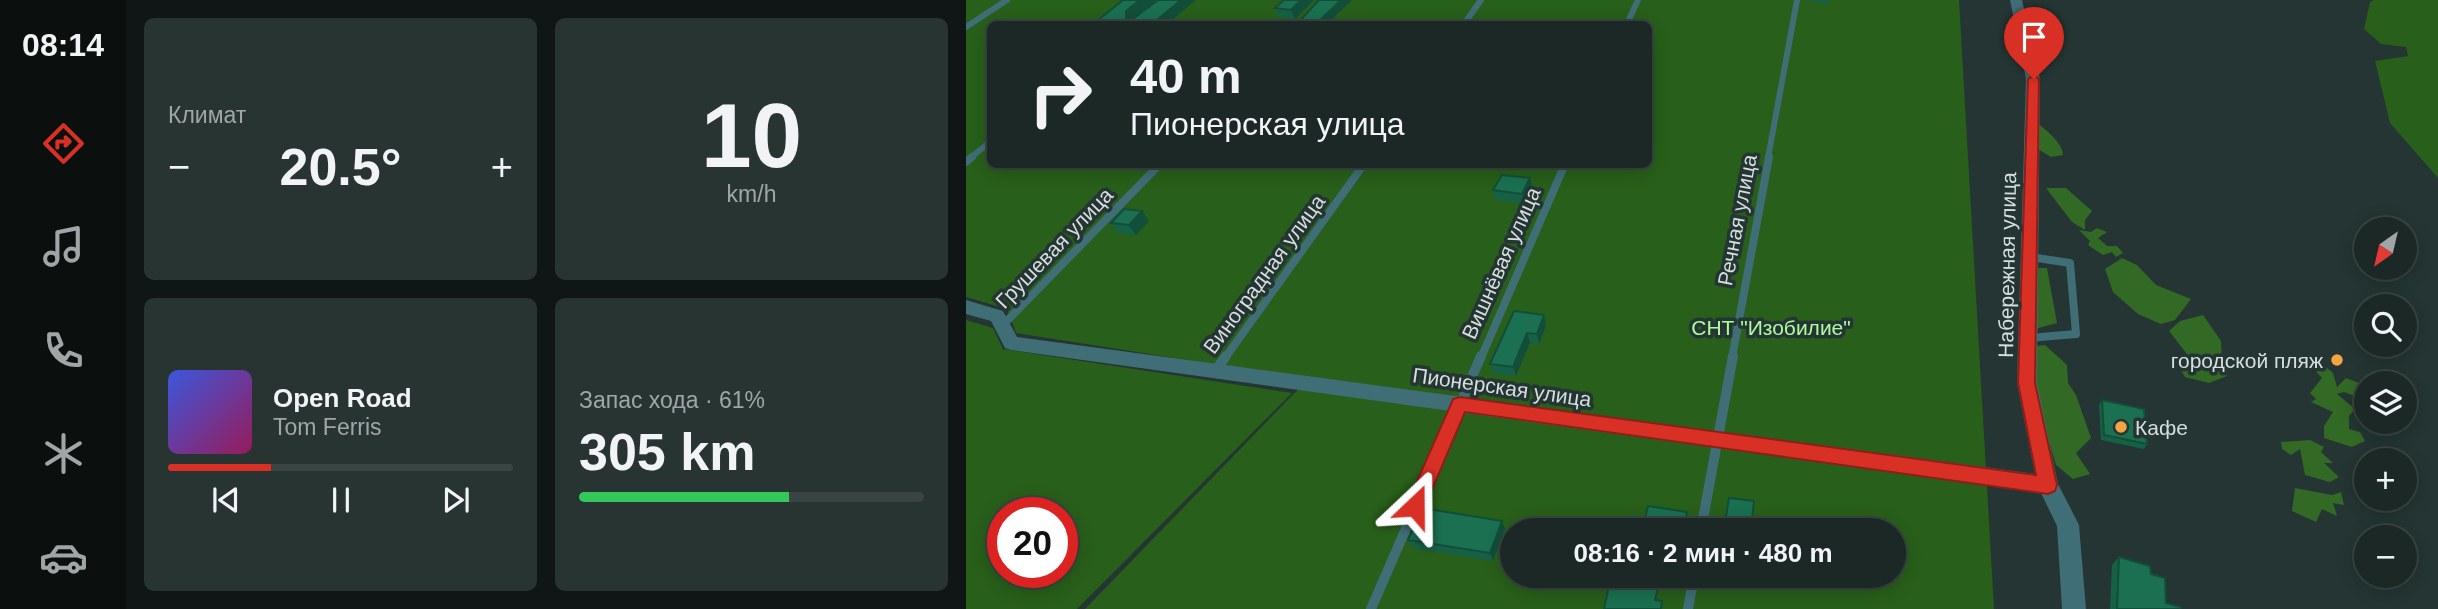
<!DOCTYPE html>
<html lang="ru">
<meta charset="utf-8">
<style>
:root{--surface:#1b2826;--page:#283432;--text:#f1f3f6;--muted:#a0a6a7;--line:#394443;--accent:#d93025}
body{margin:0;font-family:Helvetica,sans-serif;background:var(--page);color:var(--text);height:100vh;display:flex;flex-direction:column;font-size:26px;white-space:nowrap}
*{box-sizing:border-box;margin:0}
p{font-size:23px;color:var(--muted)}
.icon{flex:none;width:38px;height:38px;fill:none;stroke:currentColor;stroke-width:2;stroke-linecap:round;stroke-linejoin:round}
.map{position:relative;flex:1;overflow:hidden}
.side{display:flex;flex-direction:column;gap:18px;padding:18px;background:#0f1615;width:840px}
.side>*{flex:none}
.banner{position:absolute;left:21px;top:21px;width:665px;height:147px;border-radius:10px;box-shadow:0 4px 18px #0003,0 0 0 2px var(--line);background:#1b2826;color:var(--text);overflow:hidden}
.needle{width:46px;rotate:214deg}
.buttons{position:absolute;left:1388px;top:217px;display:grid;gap:14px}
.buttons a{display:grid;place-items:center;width:63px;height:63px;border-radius:50%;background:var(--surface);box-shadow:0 4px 18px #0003,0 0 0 2px var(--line);font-size:35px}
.speed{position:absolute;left:21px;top:497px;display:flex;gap:14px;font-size:35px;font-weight:700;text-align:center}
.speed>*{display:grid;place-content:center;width:91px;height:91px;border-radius:50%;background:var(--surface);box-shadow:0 4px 18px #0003,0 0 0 2px var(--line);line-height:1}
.speed .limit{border:10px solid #d22;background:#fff;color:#111}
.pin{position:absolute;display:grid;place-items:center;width:60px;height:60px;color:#fff;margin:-72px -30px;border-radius:50% 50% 50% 0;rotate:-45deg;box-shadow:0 0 7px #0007}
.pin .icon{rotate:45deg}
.me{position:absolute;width:77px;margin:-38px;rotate:23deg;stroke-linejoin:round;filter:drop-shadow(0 0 5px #0008)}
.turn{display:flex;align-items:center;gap:24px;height:147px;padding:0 28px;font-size:32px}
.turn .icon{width:91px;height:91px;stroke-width:2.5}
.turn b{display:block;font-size:49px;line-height:60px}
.big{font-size:52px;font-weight:600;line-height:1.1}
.side .widget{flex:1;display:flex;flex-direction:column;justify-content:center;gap:10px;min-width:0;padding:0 24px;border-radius:10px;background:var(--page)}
.side .dial{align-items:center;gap:0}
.dial b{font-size:91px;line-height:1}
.song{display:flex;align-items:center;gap:21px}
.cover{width:84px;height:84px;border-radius:10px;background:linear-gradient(135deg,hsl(230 70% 55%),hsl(330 70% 35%))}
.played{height:7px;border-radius:4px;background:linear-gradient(90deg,var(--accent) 30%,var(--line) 30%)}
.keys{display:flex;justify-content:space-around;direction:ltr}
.heat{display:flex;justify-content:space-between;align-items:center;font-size:38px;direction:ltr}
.charge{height:10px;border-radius:5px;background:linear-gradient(90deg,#34c759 61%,var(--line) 0)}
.side .tiles{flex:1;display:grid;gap:18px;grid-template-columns:repeat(2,1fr)}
.trip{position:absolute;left:534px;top:518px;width:406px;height:70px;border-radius:35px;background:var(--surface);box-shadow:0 4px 18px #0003,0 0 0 2px var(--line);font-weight:600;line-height:70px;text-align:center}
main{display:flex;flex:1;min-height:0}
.tab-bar{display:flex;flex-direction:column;width:126px;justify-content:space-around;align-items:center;background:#0b100f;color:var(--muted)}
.tab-bar .icon{width:49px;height:49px}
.tab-bar .on{color:var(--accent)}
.tab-bar b{font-size:32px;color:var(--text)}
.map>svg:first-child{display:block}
.green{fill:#285f1a;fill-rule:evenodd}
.forest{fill:#326a25}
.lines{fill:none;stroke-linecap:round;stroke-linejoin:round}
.service-far2{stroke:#3f6e77;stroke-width:6}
.service-far1{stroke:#3f6e77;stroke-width:8}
.service{stroke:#3f6e77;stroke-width:10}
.minor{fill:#3f6e77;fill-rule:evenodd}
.wall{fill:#166046}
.shaded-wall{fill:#124e39}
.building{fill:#1a7051;stroke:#124e39;stroke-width:2}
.route{fill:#d93025;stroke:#8d1f18;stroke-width:2}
.poi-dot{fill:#f3a443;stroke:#243533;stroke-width:2.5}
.labels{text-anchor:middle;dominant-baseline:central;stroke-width:7;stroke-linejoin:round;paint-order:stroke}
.street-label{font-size:21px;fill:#d5dfde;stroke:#243533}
.park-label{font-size:21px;fill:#adfc9c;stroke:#243533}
.poi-label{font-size:21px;fill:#d5dfde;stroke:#243533;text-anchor:end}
</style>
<main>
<nav class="tab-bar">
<b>08:14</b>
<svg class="icon on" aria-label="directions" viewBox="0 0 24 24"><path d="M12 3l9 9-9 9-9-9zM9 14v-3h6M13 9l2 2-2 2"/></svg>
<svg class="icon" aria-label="music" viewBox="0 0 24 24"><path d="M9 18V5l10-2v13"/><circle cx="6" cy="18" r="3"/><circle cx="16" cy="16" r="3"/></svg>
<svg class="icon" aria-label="phone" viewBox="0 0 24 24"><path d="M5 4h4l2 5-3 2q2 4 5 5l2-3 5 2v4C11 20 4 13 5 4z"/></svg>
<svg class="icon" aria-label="climate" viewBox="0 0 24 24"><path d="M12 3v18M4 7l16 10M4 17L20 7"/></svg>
<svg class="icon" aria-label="car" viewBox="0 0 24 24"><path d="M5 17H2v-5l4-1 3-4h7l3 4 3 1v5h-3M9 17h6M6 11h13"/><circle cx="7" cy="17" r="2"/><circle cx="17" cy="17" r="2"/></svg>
</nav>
<section class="side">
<div class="tiles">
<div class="widget"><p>Климат</p>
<div class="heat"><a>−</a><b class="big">20.5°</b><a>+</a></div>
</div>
<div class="widget dial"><b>10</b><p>km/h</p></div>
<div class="widget">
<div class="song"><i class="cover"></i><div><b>Open Road</b><p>Tom Ferris</p></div></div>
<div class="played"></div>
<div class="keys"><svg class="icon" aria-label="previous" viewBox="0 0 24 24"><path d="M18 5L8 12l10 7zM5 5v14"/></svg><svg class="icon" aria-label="pause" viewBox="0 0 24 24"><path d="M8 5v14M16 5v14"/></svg><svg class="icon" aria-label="next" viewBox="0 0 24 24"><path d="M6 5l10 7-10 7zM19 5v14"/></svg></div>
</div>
<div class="widget"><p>Запас хода · 61%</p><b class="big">305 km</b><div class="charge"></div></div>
</div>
</section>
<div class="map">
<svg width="1472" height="609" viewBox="0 0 1472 609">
<rect width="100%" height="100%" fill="#243533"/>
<path class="green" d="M0,0H993L1028,609H119L342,379L50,333L41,309L0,297ZM24,24H682V164H24ZM546,530H928V576H546Z
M1408,0H1472V178L1424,123L1409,61L1442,56L1440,47L1415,44L1398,29L1404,2Z
M0,320L27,328L37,349L326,393L111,609H0ZM37,513H96V572H37Z"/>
<path class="forest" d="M1071,123C1080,130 1097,143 1097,155L1085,157L1072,149Z
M1080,188H1100L1126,211L1119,220V230L1106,222Z
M1131,228L1141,232L1132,238L1141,246H1151L1157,253L1150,257L1146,252L1137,255L1122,245L1124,241L1113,230L1125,232Z
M1156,258L1171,265L1190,285L1225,299L1209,320L1195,324L1172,314L1147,292L1139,269Z
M1069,268H1081L1091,323L1069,329Z
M1237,315L1255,341L1256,364L1261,376L1243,383L1219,377L1209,361L1221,354L1203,331L1214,321Z
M1079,345L1101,365L1102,383L1110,395L1125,438L1110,453L1124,474L1107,479L1090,465L1067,386L1069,346Z
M1354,362L1367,373L1371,387L1380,378L1398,385L1391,397L1378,392L1371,394L1389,409L1383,416V429L1394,432L1399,441L1386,447L1358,438V426L1367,412L1345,402L1350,399L1344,393L1356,378L1345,366Z
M1344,440L1358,447L1355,452L1367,463H1358L1373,477L1364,482L1339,475L1334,449L1325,455L1316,449L1315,442Z
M1329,488L1366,495L1375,492L1378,505L1367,503L1371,516L1356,509L1350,522L1326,511Z"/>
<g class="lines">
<path class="service-far2" d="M498,24L515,0
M661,24L672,0
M0,27L41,0
M4,158L24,142
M802,158L831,0"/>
<path class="service-far1" d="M0,162L6,157
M36,326L194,164
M1062,338L1110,334L1104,263L1064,257
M259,358L398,164
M515,358L599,164
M766,358L803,157"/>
<path class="service" d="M250,370L260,356
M735,530L767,356
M405,609L515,356
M722,609L728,576"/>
<path class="minor" d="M1044,0H1056L1074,79L1071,383L1092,484L1113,525L1120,609H1096L1091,526L1075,493L45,350L39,348L25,321L0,314V300L37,311L51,337L1069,474L1051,383L1060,79Z"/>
</g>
<path class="wall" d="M157,0H190L166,19L230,0L201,24H133L131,21Z
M318,0H348L329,19L312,17L309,8Z
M846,0H862V4L846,2Z
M564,178L566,188L558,204L529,200L527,190Z
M183,221L170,235L152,233L145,223Z
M578,315L580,325L573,344L564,342L550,376L527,373L524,364Z
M1136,400L1181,444L1178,449L1135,440L1133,405Z
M788,501L785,525L760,521V517Z
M539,529L527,561L447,548L442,540Z
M1153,557L1185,574L1200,603L1214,609H1144L1146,565Z"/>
<path class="shaded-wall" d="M174,0H190L165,20L160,19V11Z
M215,0H230L201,24H186Z
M335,0H348L329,19L325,10Z
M375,0H386L361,24H350Z
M564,178L566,188L558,204L556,194Z
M176,211L183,221L170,235L163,225Z
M578,315L580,325L573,344L571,334Z
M561,333L564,342L550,376L547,367Z
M721,512V521L719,530H718Z
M536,521L539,529L527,561L524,553Z"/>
<path class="building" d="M157,0H174L160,11V19H167L192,0H215L186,24H158L131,21Z
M318,0H335L325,10L309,8Z
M353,0H375L350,24H331Z
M536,175L564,178L556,194L527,190Z
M158,209L176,211L163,225L145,223Z
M548,311L578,315L571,334L561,333L547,367L524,364Z
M1136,400L1178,409L1181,444L1138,435Z
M763,498L788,501L786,520L760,517Z
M682,506L721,512L718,530H676Z
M456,508L536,521L524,553L442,540Z
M1153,557L1184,566L1185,574L1199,578L1200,603L1214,607V609H1151Z
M644,581L692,588L689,600L696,601L695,609H638Z"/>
<path class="route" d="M1068,75L1073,79L1069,383L1091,485L1089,491L1082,494L499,412L456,513L449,515L443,513L440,506L485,404L487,399L494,397L1070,475L1052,383L1062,79Z"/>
<g class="poi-dot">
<circle cx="1371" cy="360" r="7"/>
<circle cx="1155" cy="427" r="7"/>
</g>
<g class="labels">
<g class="street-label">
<text transform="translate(771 220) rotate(-79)">Речная улица</text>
<text transform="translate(88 248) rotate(-46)">Грушевая улица</text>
<text transform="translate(535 263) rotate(-66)">Вишнёвая улица</text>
<text transform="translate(1041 265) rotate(-89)">Набережная улица</text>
<text transform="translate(298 274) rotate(-54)">Виноградная улица</text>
<text transform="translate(536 387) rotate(8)">Пионерская улица</text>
</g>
<g class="park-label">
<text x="805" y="327">СНТ "Изобилие"</text>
</g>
<g class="poi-label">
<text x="1357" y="360">городской пляж</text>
<text x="1169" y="427" text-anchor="start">Кафе</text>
</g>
</g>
</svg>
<div class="buttons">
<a><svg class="needle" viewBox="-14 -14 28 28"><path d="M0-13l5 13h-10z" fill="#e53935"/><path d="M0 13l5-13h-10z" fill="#a0a6a7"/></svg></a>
<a><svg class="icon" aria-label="search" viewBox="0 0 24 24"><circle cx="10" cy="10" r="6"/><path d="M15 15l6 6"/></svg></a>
<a><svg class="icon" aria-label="layers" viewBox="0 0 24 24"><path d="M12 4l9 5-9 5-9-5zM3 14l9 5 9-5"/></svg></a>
<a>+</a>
<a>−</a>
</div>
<div class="speed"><div class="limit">20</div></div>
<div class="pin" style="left:1068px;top:79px;background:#d93025"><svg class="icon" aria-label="arrive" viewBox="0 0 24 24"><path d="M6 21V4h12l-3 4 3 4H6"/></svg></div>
<svg class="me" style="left:449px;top:506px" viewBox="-20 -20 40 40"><path d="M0-17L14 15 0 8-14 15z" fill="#d93025" stroke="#fff" stroke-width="4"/></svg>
<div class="trip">08:16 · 2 мин · 480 m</div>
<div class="banner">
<div class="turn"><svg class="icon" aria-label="right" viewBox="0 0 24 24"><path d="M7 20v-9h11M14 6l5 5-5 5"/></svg><div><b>40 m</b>Пионерская улица</div></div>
</div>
</div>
</main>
